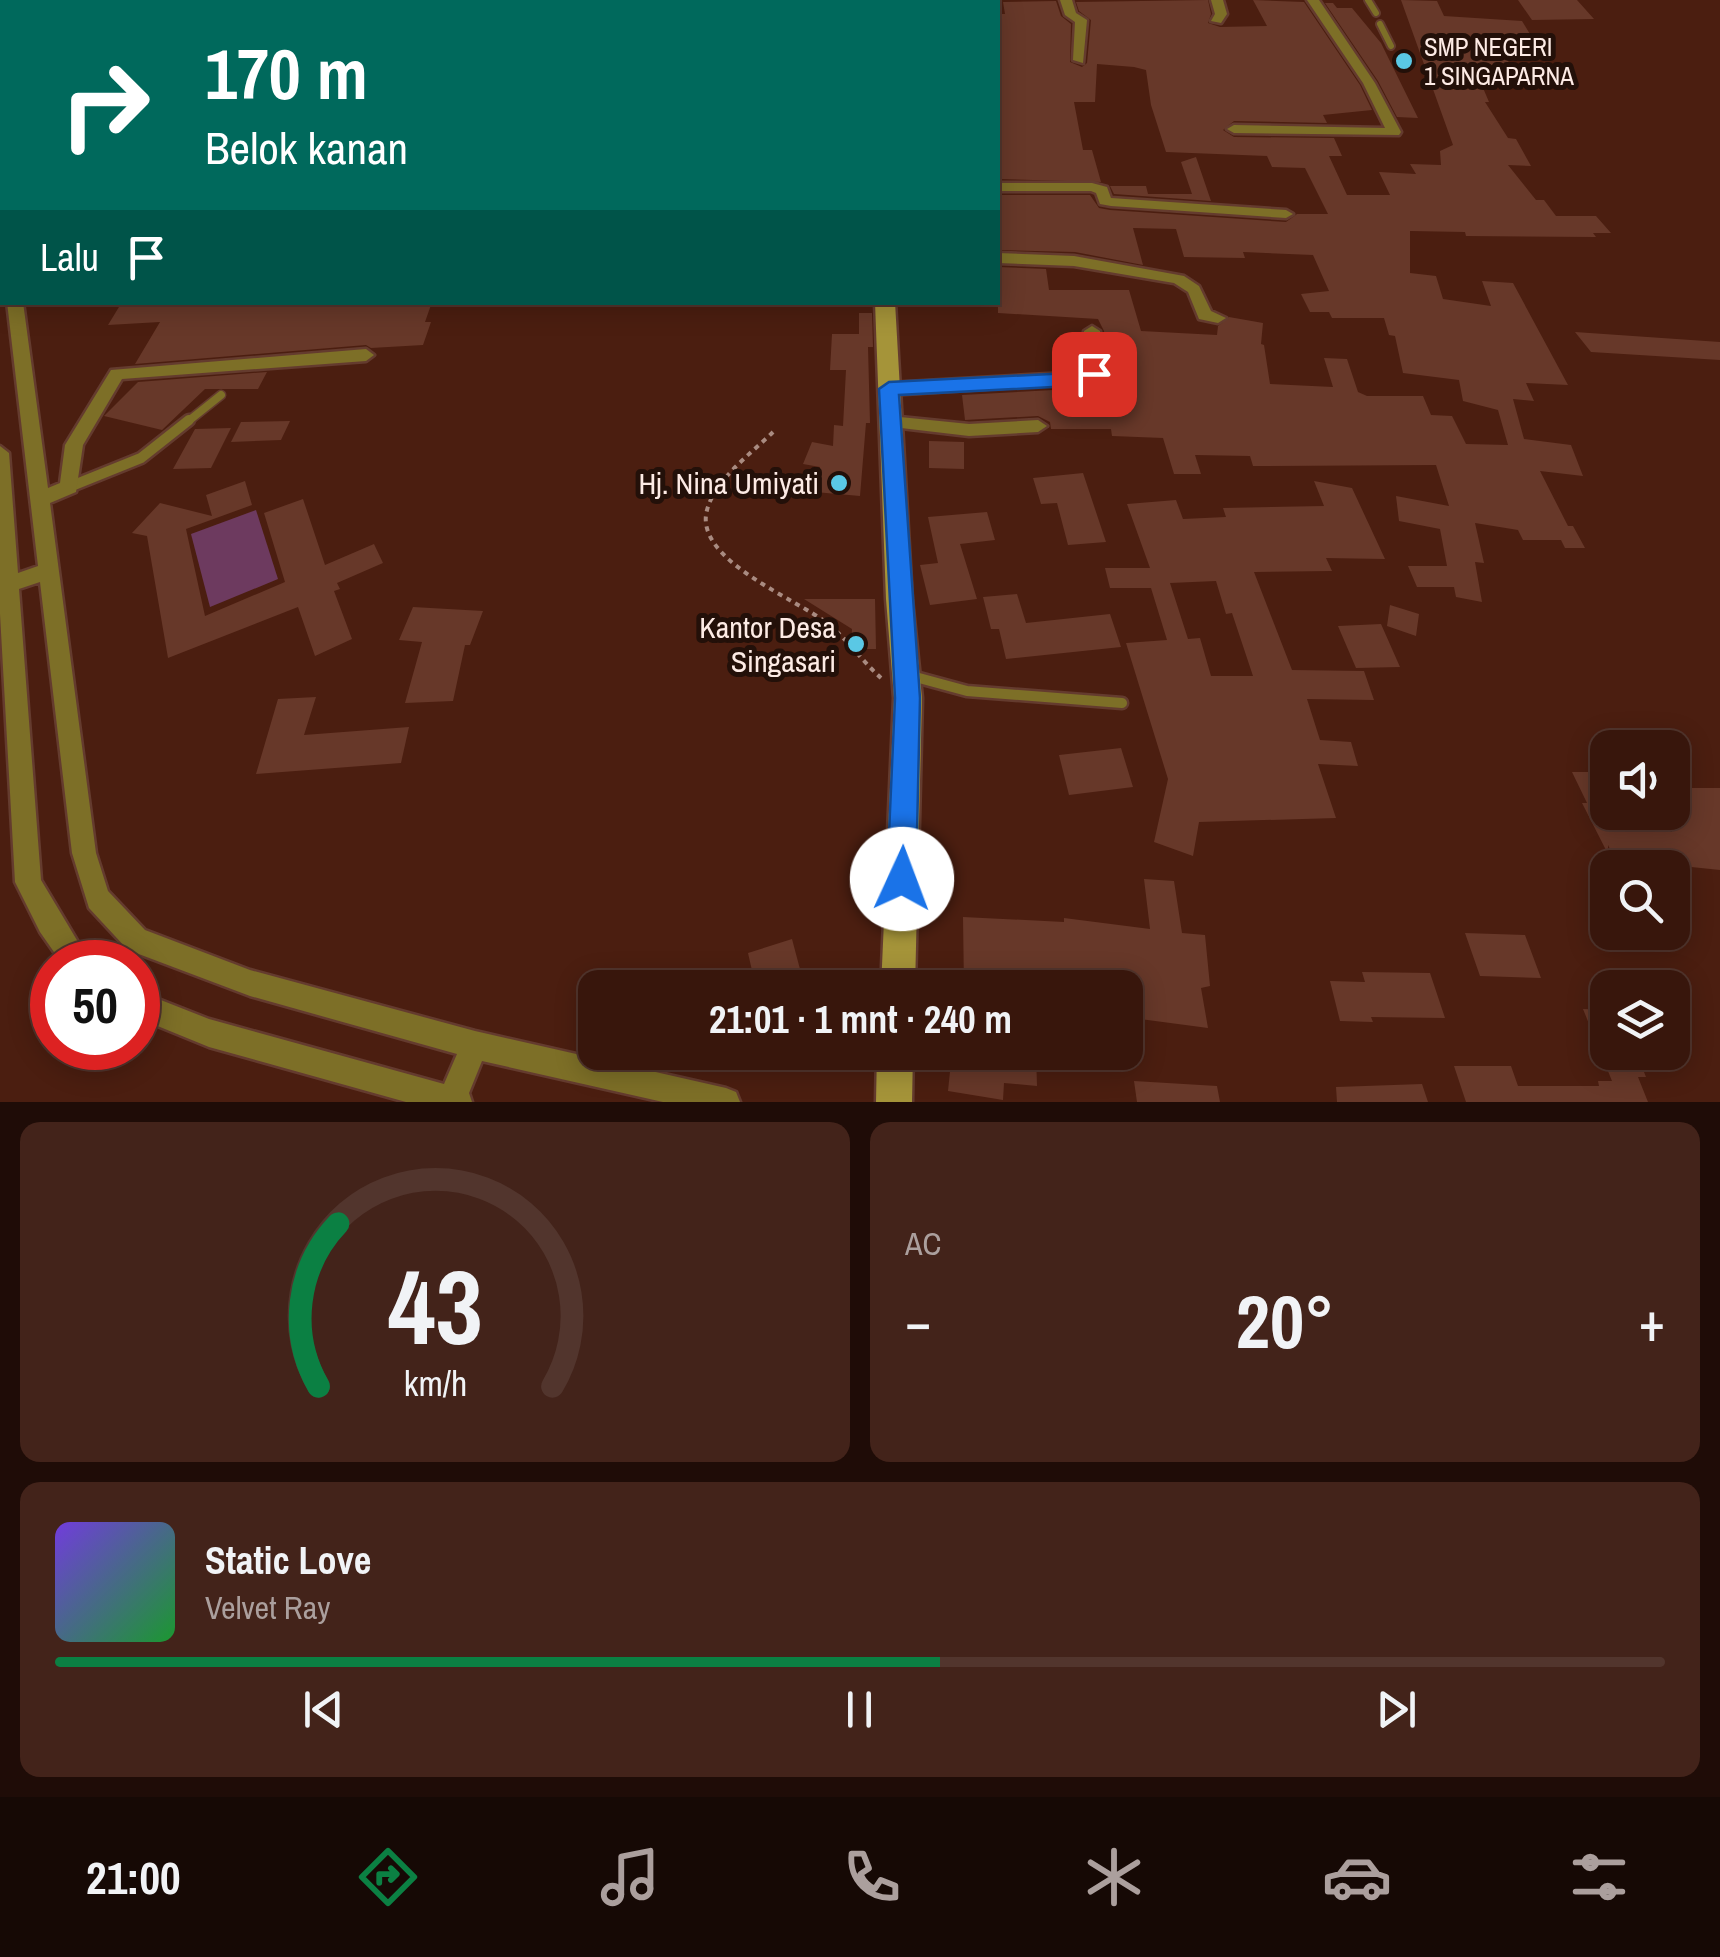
<!DOCTYPE html>
<html lang="id">
<meta charset="utf-8">
<style>
:root{--surface:#38160c;--page:#43231a;--text:#f1f3f6;--muted:#ab9f9d;--line:#52352d;--accent:#0b8043}
body{margin:0;font-family:"Archivo Narrow",sans-serif;background:var(--page);color:var(--text);height:100vh;display:flex;flex-direction:column;font-size:38px;white-space:nowrap}
*{box-sizing:border-box;margin:0}
p{font-size:32px;color:var(--muted)}
.icon{flex:none;width:55px;height:55px;fill:none;stroke:currentColor;stroke-width:2;stroke-linecap:round;stroke-linejoin:round}
.map{position:relative;height:1102px;overflow:hidden}
.panel{display:flex;flex-direction:column;gap:20px;padding:20px;background:#1f0c07;flex:1}
.panel>*{flex:none}
.guide{position:absolute;left:0px;top:0px;width:1000px;height:305px;box-shadow:0 5px 25px #0003,0 0 0 2px var(--line);background:#00695c;color:#fff;overflow:hidden}
.fabs{position:absolute;left:1590px;top:730px;display:grid;gap:20px}
.fabs a{display:grid;place-items:center;width:100px;height:100px;border-radius:20px;background:var(--surface);box-shadow:0 5px 25px #0003,0 0 0 2px var(--line);font-size:50px}
.speed{position:absolute;left:30px;top:940px;display:flex;gap:20px;font-size:50px;font-weight:700;text-align:center}
.speed>*{display:grid;place-content:center;width:130px;height:130px;border-radius:50%;background:var(--surface);box-shadow:0 5px 25px #0003,0 0 0 2px var(--line);line-height:1}
.speed .limit{border:15px solid #d22;background:#fff;color:#111}
.pin{position:absolute;display:grid;place-items:center;width:85px;height:85px;color:#fff;margin:-42px;border-radius:20px;box-shadow:0 5px 15px #0006}
.me{position:absolute;width:110px;margin:-55px;rotate:2deg;stroke-linejoin:round;filter:drop-shadow(0 0 8px #0008)}
.turn{display:flex;align-items:center;gap:35px;height:210px;padding:0 40px;font-size:45px}
.turn .icon{width:130px;height:130px;stroke-width:2.5}
.turn b{display:block;font-size:70px;line-height:85px}
.then{display:flex;align-items:center;height:95px;padding:0 40px;background:#0003;gap:20px;font-size:38px}
.big{font-size:75px;font-weight:700;line-height:1.1}
.panel .card{flex:1;display:flex;flex-direction:column;justify-content:center;gap:15px;min-width:0;padding:0 35px;border-radius:20px;background:var(--page)}
.panel .dial{align-items:center;gap:0}
.dial svg{height:260px;overflow:visible;fill:none;stroke:var(--line);stroke-width:7;stroke-linecap:round;text-anchor:middle}
.dial text{fill:var(--text);stroke:none}
.song{display:flex;align-items:center;gap:30px}
.cover{width:120px;height:120px;border-radius:15px;background:linear-gradient(135deg,hsl(260 70% 55%),hsl(130 70% 35%))}
.played{height:10px;border-radius:5px;background:linear-gradient(90deg,var(--accent) 55%,var(--line) 55%)}
.keys{display:flex;justify-content:space-around;direction:ltr}
.heat{display:flex;justify-content:space-between;align-items:center;font-size:55px;direction:ltr}
.panel .tiles{flex:1;display:grid;gap:20px;grid-template-columns:1fr 1fr}
.card:last-child{grid-column:span 2}
.trip{position:absolute;left:578px;top:970px;width:565px;height:100px;border-radius:20px;background:var(--surface);box-shadow:0 5px 25px #0003,0 0 0 2px var(--line);font-weight:700;line-height:100px;text-align:center}
.tabs{display:flex;height:160px;justify-content:space-around;align-items:center;background:#160905;color:var(--muted)}
.tabs .icon{width:70px;height:70px}
.tabs .on{color:var(--accent)}
.tabs b{font-size:45px;color:var(--text)}
.map>svg:first-child{display:block}
.green{fill:#6d3a5f}
.building{fill:#673829;fill-rule:evenodd}
.lines{fill:none;stroke-linecap:round;stroke-linejoin:round}
.service-far2-casing{stroke:#643b2e;stroke-width:10}
.service-far1-casing{stroke:#643b2e;stroke-width:11}
.service-casing{stroke:#643b2e;stroke-width:15}
.minor-casing{stroke:#643b2e;stroke-width:5}
.secondary-casing{stroke:#643b2e;stroke-width:5}
.path{stroke:#a98b81;stroke-width:4;stroke-dasharray:5 5;stroke-linecap:butt}
.service-far2{stroke:#7d6f27;stroke-width:6}
.service-far1{stroke:#7d6f27;stroke-width:8}
.service{stroke:#7d6f27;stroke-width:10}
.minor{fill:#7d6f27;fill-rule:evenodd}
.secondary{fill:#a59439;fill-rule:evenodd}
.route{fill:#1a73e8;stroke:#114b97;stroke-width:2.5}
.poi-dot{fill:#5ac8e5;stroke:#231009;stroke-width:4}
.labels{text-anchor:middle;dominant-baseline:central;stroke-width:10;stroke-linejoin:round;paint-order:stroke}
.far-poi-label{font-size:25px;fill:#fdebe5;stroke:#231009;text-anchor:start}
.poi-label{font-size:30px;fill:#fdebe5;stroke:#231009;text-anchor:end}
</style>
<div class="map">
<svg width="1720" height="1102" viewBox="0 0 1720 1102">
<rect width="100%" height="100%" fill="#4b1e10"/>
<path class="green" d="M256,510L278,579L210,607L191,534Z"/>
<path class="building" d="M1208,0L1211,14L1208,23L1220,27L1267,26L1253,0L1304,2L1360,85L1372,110L1323,115L1327,123L1234,121L1223,130L1234,137L1334,138L1342,156H1329L1347,195H1390L1379,172L1416,174L1410,164L1441,165L1440,151L1453,145L1401,0L1437,1L1444,16L1522,21L1533,39L1494,37L1511,66L1488,65L1497,76H1478L1489,102H1485L1508,138L1516,139L1531,166L1508,165L1536,200H1544L1556,216H1596L1611,233H1593L1596,237L1466,236L1465,232L1410,231V273L1436,276L1443,299L1491,306L1482,281L1513,283L1568,385L1526,383L1534,401L1513,399L1524,439L1571,445L1583,476L1540,471L1568,526H1573L1585,548H1565L1561,540H1523L1518,530L1475,523L1484,563L1475,562L1482,602L1456,597L1454,587H1417L1408,566H1447L1440,529L1399,521L1396,496L1449,506L1436,465L1253,466L1250,456L1195,455L1201,474H1174L1163,438L1112,436L1111,429H1051L1050,422L1038,416L965,420L962,395L1109,387L1104,331L1098,319L998,313V267L1046,269L1049,290H1129L1141,331L1217,335L1218,326L1229,317L1263,323L1261,344L1264,345L1270,384L1333,387L1324,358L1347,359L1358,392L1367,396H1423L1431,415L1452,416L1466,444L1508,445L1498,410L1463,401L1459,380L1403,373L1395,336L1389,335L1384,318H1332L1329,312H1310L1301,294L1329,291L1313,255L1243,252L1245,258L1184,257L1176,229L1133,228L1143,265L1075,252L998,250V195H1090L1099,208L1110,210L1286,222L1297,214H1328L1305,168L1272,167L1267,156L1166,152L1151,105L1146,70L1134,67L1097,64L1095,102H1074L1083,150H1092L1101,182L998,179V14H1005L1003,2L1056,1L1061,16L1071,24L1070,62L1082,67L1087,63L1091,20L1079,11L1076,2Z
M1518,0H1577L1594,19L1532,20Z
M1325,3H1333L1337,8H1352L1381,43L1418,118L1397,117L1378,81Z
M1196,157L1211,201L1114,194L1110,186H1146L1148,194H1192L1181,162Z
M122,302H432L425,322H431L423,345L371,348L366,345L135,364L160,322L108,325Z
M859,313H872L873,347H868L870,423H866L860,496L815,492L820,467L803,464L812,442L833,446L834,425L843,426L846,370H830L832,334H859Z
M1575,332L1720,342V360L1591,352Z
M267,372L258,389H205L162,430L104,416L138,382Z
M290,421L281,440L231,442L241,422Z
M231,428L211,468L173,469L195,429Z
M929,441L964,442V469L929,468Z
M1083,473L1106,542L1068,545L1057,503L1041,504L1033,478Z
M245,481L252,505L186,529L205,616L285,582L264,513L303,499L325,565L374,544L383,563L337,583L340,589L334,591L352,639L315,656L298,607L168,658L147,536L132,533L160,503L212,516L206,495Z
M1314,481L1352,488L1385,559L1326,558L1332,571L1254,572L1292,670L1364,671L1374,700L1307,699L1320,740L1351,742L1358,766L1318,764L1336,818L1199,822L1193,856L1154,842L1168,779L1126,643L1167,640L1151,588H1110L1105,568H1150L1127,504L1176,500L1183,519L1226,517L1223,508L1324,506ZM1216,581L1226,614L1232,613L1253,676H1211L1200,638L1188,639L1170,583Z
M987,512L995,540L960,544L977,599L930,605L920,565L938,563L928,517Z
M1017,594L1026,623L1110,614L1121,647L1006,659L999,629H991L983,597Z
M804,599H875L876,649H851L852,629Z
M1390,605L1419,614L1416,636L1387,626Z
M413,607L483,611L470,645H465L453,701L405,703L422,642L399,640Z
M1381,624L1400,667L1356,668L1338,626Z
M316,697L304,735L409,727L401,763L256,774L278,699Z
M1121,748L1133,787L1069,795L1059,755Z
M1572,772H1608V812H1629L1637,829L1672,832V788H1720V870L1672,865V858H1614L1608,845V854L1582,803H1587Z
M1144,879L1174,881L1182,933L1205,935L1210,986L1201,988L1208,1028L1125,1017V988H964L963,917L1064,922V918L1150,929Z
M1465,933L1525,935L1541,978L1480,976Z
M792,939L805,988H756L748,953Z
M1362,972L1430,973L1445,1018L1371,1017L1373,1022L1340,1021L1330,981L1365,982Z
M1583,1009L1608,1010V1052H1636L1646,1077H1638L1648,1102H1466L1454,1066H1511L1518,1086H1599L1598,1081H1612Z
M952,1052H1036L1037,1086L1004,1083L1003,1100L948,1091Z
M1134,1081L1217,1086L1220,1102H1137Z
M1422,1084L1428,1102H1337L1336,1087Z"/>
<g class="lines">
<defs>
<path id="service-far2" d="M1368,0L1376,13
M1380,24L1391,46"/>
<path id="service-far1" d="M186,423L221,395"/>
<path id="service" d="M69,487L141,458L189,420
M908,675L967,691L1122,703"/>
<path id="minor" d="M1060,0H1072L1076,13L1087,20L1083,63L1073,60L1075,22L1065,15Z
M1211,0H1223L1227,14L1221,23L1211,21L1215,14Z
M1307,0H1319L1375,83L1401,132L1399,135L1234,133L1227,129L1234,125L1385,128L1363,83Z
M998,183H1092L1107,187L1111,198L1286,210L1293,214L1286,218L1111,206L1100,204L1096,193L1091,191H998Z
M998,253L1074,256L1184,276L1199,286L1211,311L1226,318L1218,323L1199,319L1188,292L1174,283L1074,266L998,263Z
M0,266L2,267V281L0,280Z
M7,302H23L48,488L60,483L65,445L111,370L366,349L374,355L366,361L122,379L83,445L76,492L50,503L96,853L108,891L145,930L250,970L475,1031L726,1088L736,1092L740,1102H663L482,1061L469,1093L472,1102H406L209,1047L138,1018V991L209,1019L444,1084L457,1054L250,996L136,953L127,949L89,908L72,853L40,582L19,589L41,880L90,962H61L40,932L15,882L0,614V446L9,453L18,573L38,566Z
M1092,326L1100,331L1103,374L1093,382L889,395L880,389L889,383L1084,372V331Z
M890,416L969,424L1038,420L1047,426L1038,432L969,436L884,426L881,422L884,418Z"/>
<path id="secondary" d="M822,0H915L913,2Z
M875,302H895L912,599L922,698L915,988H881L894,698L886,599Z
M877,1052H913L912,1102H876Z"/>
</defs>
<use href="#service-far2" class="service-far2-casing"/>
<use href="#service-far1" class="service-far1-casing"/>
<use href="#service" class="service-casing"/>
<use href="#minor" class="minor-casing"/>
<use href="#secondary" class="secondary-casing"/>
<path class="path" d="M773,432C751,454 711,482 706,515C700,562 796,599 827,623C847,639 862,661 881,678"/>
<use href="#service-far2" class="service-far2"/>
<use href="#service-far1" class="service-far1"/>
<use href="#service" class="service"/>
<use href="#minor" class="minor"/>
<use href="#secondary" class="secondary"/>
</g>
<path class="route" d="M1094,368L1104,374L1101,379L1071,386L899,395L920,698L916,879L912,889L902,893L891,889L887,879L895,698L879,389L889,382L1071,373Z"/>
<g class="poi-dot">
<circle cx="1404" cy="61" r="10"/>
<circle cx="839" cy="483" r="10"/>
<circle cx="856" cy="644" r="10"/>
</g>
<g class="labels">
<g class="far-poi-label">
<text x="1424" y="47">SMP NEGERI<tspan x="1424" dy="29">1 SINGAPARNA</tspan></text>
</g>
<g class="poi-label">
<text x="819" y="483">Hj. Nina Umiyati</text>
<text x="836" y="627">Kantor Desa<tspan x="836" dy="34">Singasari</tspan></text>
</g>
</g>
</svg>
<div class="fabs">
<a><svg class="icon" aria-label="sound" viewBox="0 0 24 24"><path d="M4 9h4l5-4v14l-5-4H4zM17 9q2 3 0 6"/></svg></a>
<a><svg class="icon" aria-label="search" viewBox="0 0 24 24"><circle cx="10" cy="10" r="6"/><path d="M15 15l6 6"/></svg></a>
<a><svg class="icon" aria-label="layers" viewBox="0 0 24 24"><path d="M12 4l9 5-9 5-9-5zM3 14l9 5 9-5"/></svg></a>
</div>
<div class="speed"><div class="limit">50</div></div>
<div class="pin" style="left:1094px;top:374px;background:#d93025"><svg class="icon" aria-label="arrive" viewBox="0 0 24 24"><path d="M6 21V4h12l-3 4 3 4H6"/></svg></div>
<svg class="me" style="left:902px;top:879px" viewBox="-20 -20 40 40"><circle r="19" fill="#fff"/><path d="M0-13L10 11 0 6-10 11z" fill="#1a73e8"/></svg>
<div class="trip">21:01 · 1 mnt · 240 m</div>
<div class="guide">
<div class="turn"><svg class="icon" aria-label="right" viewBox="0 0 24 24"><path d="M7 20v-9h11M14 6l5 5-5 5"/></svg><div><b>170 m</b>Belok kanan</div></div>
<div class="then">Lalu<svg class="icon" aria-label="arrive" viewBox="0 0 24 24"><path d="M6 21V4h12l-3 4 3 4H6"/></svg></div>
</div>
</div>
<section class="panel">
<div class="tiles">
<div class="card dial"><svg viewBox="0 0 100 80">
<path d="M14 69A42 42 0 1 1 86 69"/>
<path d="M14 69A42 42 0 0 1 20 19" stroke="#0b8043"/>
<text x="50" y="56" font-size="32" font-weight="700">43</text>
<text x="50" y="72" font-size="11">km/h</text>
</svg></div>
<div class="card"><p>AC</p>
<div class="heat"><a>−</a><b class="big">20°</b><a>+</a></div>
</div>
<div class="card">
<div class="song"><i class="cover"></i><div><b>Static Love</b><p>Velvet Ray</p></div></div>
<div class="played"></div>
<div class="keys"><svg class="icon" aria-label="previous" viewBox="0 0 24 24"><path d="M18 5L8 12l10 7zM5 5v14"/></svg><svg class="icon" aria-label="pause" viewBox="0 0 24 24"><path d="M8 5v14M16 5v14"/></svg><svg class="icon" aria-label="next" viewBox="0 0 24 24"><path d="M6 5l10 7-10 7zM19 5v14"/></svg></div>
</div>
</div>
</section>
<nav class="tabs">
<b>21:00</b>
<svg class="icon on" aria-label="directions" viewBox="0 0 24 24"><path d="M12 3l9 9-9 9-9-9zM9 14v-3h6M13 9l2 2-2 2"/></svg>
<svg class="icon" aria-label="music" viewBox="0 0 24 24"><path d="M9 18V5l10-2v13"/><circle cx="6" cy="18" r="3"/><circle cx="16" cy="16" r="3"/></svg>
<svg class="icon" aria-label="phone" viewBox="0 0 24 24"><path d="M5 4h4l2 5-3 2q2 4 5 5l2-3 5 2v4C11 20 4 13 5 4z"/></svg>
<svg class="icon" aria-label="climate" viewBox="0 0 24 24"><path d="M12 3v18M4 7l16 10M4 17L20 7"/></svg>
<svg class="icon" aria-label="car" viewBox="0 0 24 24"><path d="M5 17H2v-5l4-1 3-4h7l3 4 3 1v5h-3M9 17h6M6 11h13"/><circle cx="7" cy="17" r="2"/><circle cx="17" cy="17" r="2"/></svg>
<svg class="icon" aria-label="filters" viewBox="0 0 24 24"><path d="M4 7h16M4 17h16"/><circle cx="9" cy="7" r="2"/><circle cx="15" cy="17" r="2"/></svg>
</nav>
